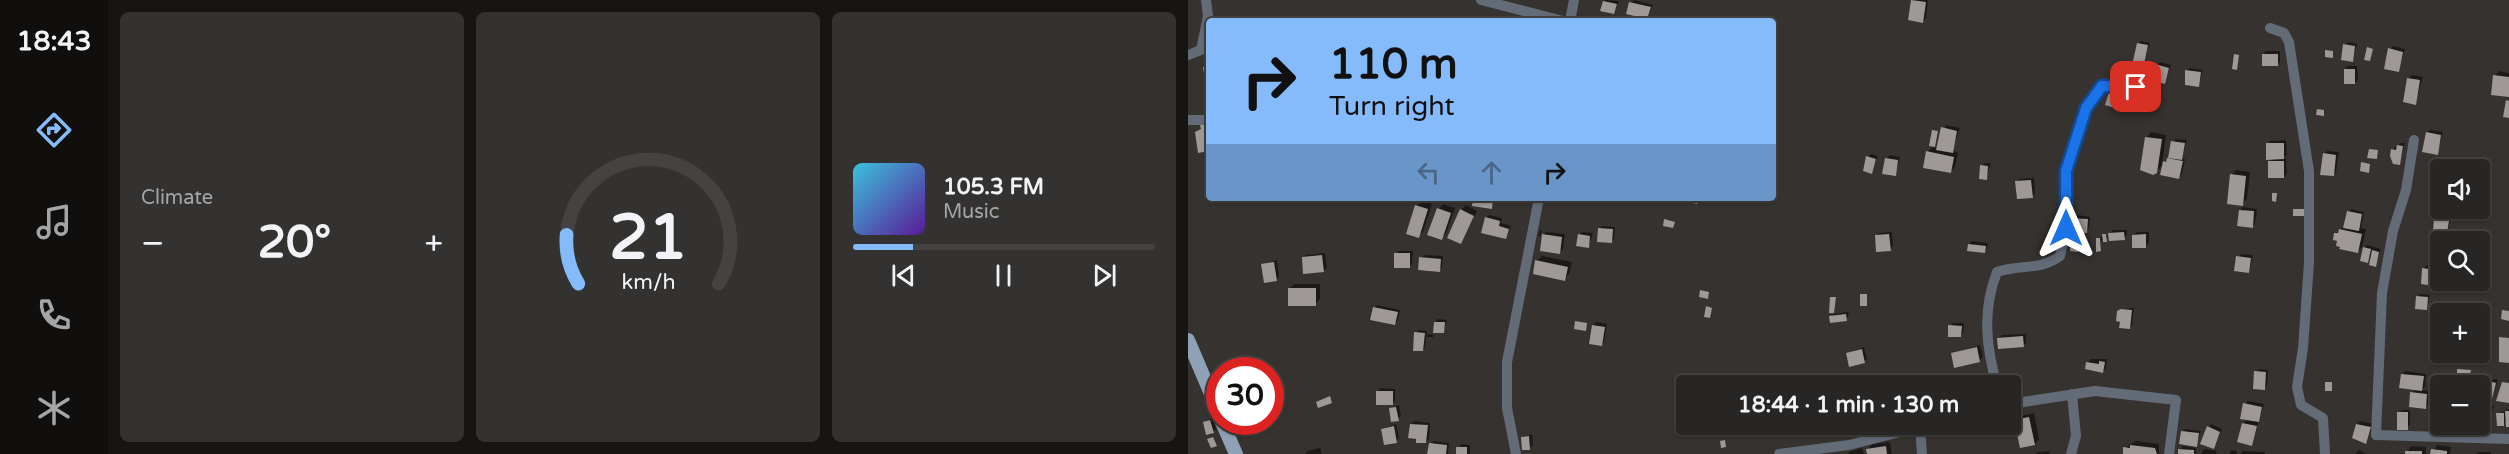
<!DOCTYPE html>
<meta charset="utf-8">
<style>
:root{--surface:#282624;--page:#343231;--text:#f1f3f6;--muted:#a5a5a6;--line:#444341;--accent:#85bbfb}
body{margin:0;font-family:"Varela Round",sans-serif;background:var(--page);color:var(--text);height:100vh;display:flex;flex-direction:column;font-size:22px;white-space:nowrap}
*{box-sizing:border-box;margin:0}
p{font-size:20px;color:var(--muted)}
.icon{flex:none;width:33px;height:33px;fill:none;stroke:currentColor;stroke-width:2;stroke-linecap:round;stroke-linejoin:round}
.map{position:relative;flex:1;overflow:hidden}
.panel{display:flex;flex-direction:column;gap:12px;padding:12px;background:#161514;width:1080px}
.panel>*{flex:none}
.banner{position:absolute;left:18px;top:18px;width:570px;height:183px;border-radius:6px;box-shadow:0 2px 4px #0004,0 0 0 2px var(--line);background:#85bbfb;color:#111;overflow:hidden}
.fabs{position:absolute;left:1242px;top:159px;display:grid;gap:12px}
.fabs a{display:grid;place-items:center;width:60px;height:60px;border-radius:6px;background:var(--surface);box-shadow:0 2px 4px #0004,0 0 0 2px var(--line);font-size:30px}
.speed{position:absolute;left:18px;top:357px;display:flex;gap:12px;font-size:30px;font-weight:700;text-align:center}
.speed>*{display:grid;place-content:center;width:78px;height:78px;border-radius:50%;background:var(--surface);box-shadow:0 2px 4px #0004,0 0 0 2px var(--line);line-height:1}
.speed .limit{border:9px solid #d22;background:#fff;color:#111}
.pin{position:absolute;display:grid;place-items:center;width:51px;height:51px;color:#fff;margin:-26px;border-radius:12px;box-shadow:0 3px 9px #0006}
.me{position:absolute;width:66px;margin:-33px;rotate:0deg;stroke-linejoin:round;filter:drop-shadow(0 0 4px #0008)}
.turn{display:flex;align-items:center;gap:21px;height:126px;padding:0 24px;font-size:27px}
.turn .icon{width:78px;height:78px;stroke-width:2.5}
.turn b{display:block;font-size:42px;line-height:51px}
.lanes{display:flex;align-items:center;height:57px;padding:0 24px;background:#0003;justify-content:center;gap:30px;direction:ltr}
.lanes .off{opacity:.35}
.big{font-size:45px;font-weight:700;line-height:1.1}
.panel .tile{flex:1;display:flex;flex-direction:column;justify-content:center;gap:9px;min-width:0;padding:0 21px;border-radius:9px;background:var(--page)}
.panel .dial{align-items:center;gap:0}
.dial svg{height:156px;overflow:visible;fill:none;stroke:var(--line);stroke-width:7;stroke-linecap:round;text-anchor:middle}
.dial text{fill:var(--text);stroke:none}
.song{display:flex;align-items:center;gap:18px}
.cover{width:72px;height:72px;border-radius:9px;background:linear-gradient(135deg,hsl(190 70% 55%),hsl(270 70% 35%))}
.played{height:6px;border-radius:3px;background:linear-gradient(90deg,var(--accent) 20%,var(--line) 20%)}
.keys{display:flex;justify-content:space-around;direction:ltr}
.heat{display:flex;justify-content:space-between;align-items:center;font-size:33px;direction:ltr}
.panel .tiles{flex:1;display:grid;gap:12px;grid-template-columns:repeat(3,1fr)}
.trip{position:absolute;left:488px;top:375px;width:345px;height:60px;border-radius:6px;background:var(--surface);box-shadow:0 2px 4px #0004,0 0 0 2px var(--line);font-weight:700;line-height:60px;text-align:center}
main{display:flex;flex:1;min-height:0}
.dock{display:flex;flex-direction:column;width:108px;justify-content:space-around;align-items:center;background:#100f0e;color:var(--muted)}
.dock .icon{width:42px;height:42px}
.dock .active{color:var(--accent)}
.dock b{font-size:27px;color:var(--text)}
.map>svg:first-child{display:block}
.shadow{fill:#0007}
.building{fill:#9e9996}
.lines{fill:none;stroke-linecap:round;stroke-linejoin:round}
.minor{stroke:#626b76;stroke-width:10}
.major{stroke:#8ea1b7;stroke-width:14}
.route-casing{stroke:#114b97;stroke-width:15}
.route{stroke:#1a73e8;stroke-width:10}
</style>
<main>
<nav class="dock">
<b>18:43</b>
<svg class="icon active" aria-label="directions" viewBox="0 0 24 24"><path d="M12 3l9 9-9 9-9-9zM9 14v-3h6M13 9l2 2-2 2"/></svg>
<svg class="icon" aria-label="music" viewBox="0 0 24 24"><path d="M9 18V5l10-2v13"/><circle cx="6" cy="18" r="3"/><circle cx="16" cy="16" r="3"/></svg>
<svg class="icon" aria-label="phone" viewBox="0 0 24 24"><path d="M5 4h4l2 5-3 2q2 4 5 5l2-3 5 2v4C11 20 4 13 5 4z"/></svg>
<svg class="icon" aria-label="climate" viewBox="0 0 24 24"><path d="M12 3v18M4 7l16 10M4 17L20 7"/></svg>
</nav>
<section class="panel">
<div class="tiles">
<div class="tile"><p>Climate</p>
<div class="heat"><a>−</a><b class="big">20°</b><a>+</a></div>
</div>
<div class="tile dial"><svg viewBox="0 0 100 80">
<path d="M14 69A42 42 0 1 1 86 69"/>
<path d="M14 69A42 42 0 0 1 8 44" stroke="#85bbfb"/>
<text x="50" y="56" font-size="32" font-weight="700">21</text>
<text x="50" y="72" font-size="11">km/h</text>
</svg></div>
<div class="tile">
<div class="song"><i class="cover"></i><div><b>105.3 FM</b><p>Music</p></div></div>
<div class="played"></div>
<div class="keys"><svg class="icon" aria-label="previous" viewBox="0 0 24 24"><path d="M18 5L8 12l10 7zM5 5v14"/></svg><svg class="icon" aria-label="pause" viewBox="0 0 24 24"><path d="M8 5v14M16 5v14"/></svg><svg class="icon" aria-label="next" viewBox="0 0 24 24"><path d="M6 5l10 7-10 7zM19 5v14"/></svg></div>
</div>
</div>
</section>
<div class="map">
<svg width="1321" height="454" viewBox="0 0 1321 454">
<rect width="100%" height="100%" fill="#363230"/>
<path class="shadow" d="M418,0L431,1L426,13L416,1Z
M447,0L465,5L459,18L442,3Z
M724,0H740L738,18L735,21Z
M142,18L156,19V21H139Z
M953,41L962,43L955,62L950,44Z
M1160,42L1169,44L1164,61L1157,45Z
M1205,46L1217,49L1210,70L1202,49Z
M1078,51H1092V62L1089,65L1075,54Z
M972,62L983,65L977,83L969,65Z
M1160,66H1169L1170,80L1167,83L1157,69Z
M1001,68L1015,70L1011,85L998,71Z
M1311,71L1321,73V96L1304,93L1307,76Z
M1224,75L1235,77L1227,104L1221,78Z
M925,89L936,92L929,107L922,92Z
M758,125L772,128L764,151L770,152L767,167L762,172L739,152L746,146V130L750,131L747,145L745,147L750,148Z
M1242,130L1255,132L1249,153L1239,133Z
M963,132L978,135L974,165L981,158L987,139L999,140L994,158L997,159L994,174L991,177L976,164L968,172L959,137Z
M1098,140L1099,155L1095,158H1098L1099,174L1096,177L1082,161L1085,158L1079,144L1082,141Z
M1213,143H1217L1211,163L1204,150Z
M1139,151L1151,152L1148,172L1145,175L1136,154Z
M683,154L690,156L684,172L680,157Z
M702,155L712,157L707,174L699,158Z
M797,163H803L798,178L794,166Z
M1048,170L1062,172L1059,199L1054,204L1043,175Z
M846,178L847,194L844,197L829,182L832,179Z
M234,201L244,204L235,232L230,236L229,206Z
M255,204L267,208L258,233L253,238L250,209Z
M278,205L289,211L273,242V210Z
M1055,207L1069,209L1067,224L1064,227L1052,210Z
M1163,209L1176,212L1173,228L1178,229L1174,247L1169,252L1153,246L1148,233L1157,225Z
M301,215L314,218L313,223L323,226L318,238L298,218Z
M888,215L902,217L901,228L898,231L885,218Z
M1251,217L1263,219L1259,232L1248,220Z
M414,226L427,227L426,239L423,242L411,229Z
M352,230H354L352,236H350Z
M925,230H939V235L936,238L922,233Z
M358,232L377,234L375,249L372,252L355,235Z
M394,232L405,233L400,247L391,235Z
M704,232L705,246L702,249L688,236L691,233Z
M949,232H961V243L958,246L946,235Z
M919,234V239L913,241V250L909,239Z
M888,235H894L890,250L885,238Z
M784,241L800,243L799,249L796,252L781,244Z
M1179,245L1193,249L1187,265L1184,257L1179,261L1176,248Z
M211,251H225L224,264L221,267L208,254Z
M137,253L139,268L136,271L115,258L118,255Z
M1053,254L1065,255L1061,272L1050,257Z
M236,255L255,256L254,267L251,270L233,258Z
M354,256L384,262L381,274L376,279L349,261Z
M89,260L91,277L88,280L75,265Z
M1239,265L1244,266L1242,280L1239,283L1236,268Z
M106,284H132V299L127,304L101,289Z
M1232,294L1242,295L1238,309L1229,297Z
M189,305L212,310L210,320L207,323L186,308Z
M946,308L944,325L941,328L933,320L931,312L934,309Z
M661,312L659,319L643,317L646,314Z
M250,319L259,320L255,332L247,322Z
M408,322L419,324L416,342L413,345L405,325Z
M765,323H776L775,333L772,336L762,326Z
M231,330L239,331L237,347L234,350L228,333Z
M241,334L246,335L245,337H238Z
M838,334V343L835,346L811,338L814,335Z
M792,345L795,357L792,360L765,354Z
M676,347L679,359L676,362L660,353Z
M903,359H919L918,368L915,371L900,362Z
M1071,369L1080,370L1079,386L1076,389L1068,372Z
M1217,371L1238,374L1237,386L1233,390L1242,391L1240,404L1237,407L1224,393L1228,389L1214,375Z
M1306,379L1310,380L1304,398L1303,382Z
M701,381L702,386H689L692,383Z
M192,388L207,389V401L204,404L189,392Z
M1060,401L1076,404L1064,445L1055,423L1060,419L1057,404Z
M1292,403L1306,406L1302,418H1292Z
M211,405L213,416L210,419L202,409Z
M1321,409V425H1319V421L1315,425L1310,414Z
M1214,410H1222V425L1219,428L1211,413Z
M846,413L851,439L847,444L828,420L833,416Z
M25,417L28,429L25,432L16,422Z
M226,421L242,423L241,439L238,442L223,424Z
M1172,421L1185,424L1178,443L1169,424Z
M208,424L211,438L208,441L194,429Z
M1023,424L1034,429L1026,448L1020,427Z
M997,429L1013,431L1008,445L994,432Z
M344,434L345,445L342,448L335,438Z
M245,441L261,443L260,454H241Z
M948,441L971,444V454H936L937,448Z
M702,442L704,454H680V449L684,444Z
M273,444L282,445V454H270Z
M1249,445L1263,447L1262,454H1244Z
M995,446L1008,448V454H991Z
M1223,446L1238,447V454H1218Z
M132,448L134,454H117L120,451Z
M674,448L676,454H660L661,452Z
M1016,449L1029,451L1028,454H1013Z
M1044,450L1049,451V454H1041Z
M1171,450L1178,454H1167Z
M861,451L862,454H848L850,452Z
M1055,451L1077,452V454H1052Z
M1291,452H1303V454H1289Z"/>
<path class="building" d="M723,0L738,2L735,23L720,20Z
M415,1L429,4L426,14L412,11Z
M441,2L463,7L459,19L438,14Z
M949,43L960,45L956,64L945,61Z
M1155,44L1167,46L1165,62L1153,60Z
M1179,47L1185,49L1182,61L1176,60Z
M1200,48L1215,52L1211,72L1196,69Z
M1137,50L1145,51V58L1137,57Z
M1046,54L1051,55L1049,70L1044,69Z
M1074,54H1090V66H1074Z
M967,64L981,68L977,84L963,80Z
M15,67H21V81H17Z
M1156,69H1167V84H1156Z
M997,70L1013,72L1011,87L997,85Z
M1305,75L1321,77V97L1303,95Z
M1219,78L1232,80L1228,105L1215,102Z
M921,92L934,95L930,109L917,105Z
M1318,100L1321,101V118L1315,117Z
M1129,109L1136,110V116L1128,115Z
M21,123V151L10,153L7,132L13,129L12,125Z
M753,127L769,131L765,153L748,150Z
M744,130L750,131L747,147L741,146Z
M1238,132L1253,135L1250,155L1234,152Z
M957,137L974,139L969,173L965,175L952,170Z
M983,141L997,143L994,160L980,158Z
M1078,143H1096V159L1078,160Z
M1209,145L1215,146L1212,165L1205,164L1202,156L1203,149L1208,150Z
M1181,149L1190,150L1189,159L1179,158Z
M738,151L766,157L763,173L735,168Z
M1135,153L1148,155L1146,176L1132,175Z
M678,156L688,159L684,174L675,171Z
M697,158L710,160L708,176L694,174Z
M979,158L995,161L991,179L972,175L975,161L978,162Z
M1080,161H1096V178H1080Z
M1173,162L1182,164L1181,173L1172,171Z
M792,165L800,166L799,180L791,179Z
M1042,174L1058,176L1055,206L1039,204Z
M843,180L845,198L829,199L827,181Z
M1084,193H1089L1088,202L1084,201Z
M285,198H305L304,209L284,206Z
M503,198H511L509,204L502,202Z
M227,205L240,209L231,238L218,234Z
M249,208L263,213L254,240L239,235Z
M272,209L286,216L273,244L259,238Z
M1105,209H1116V216H1105Z
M1051,210L1066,211L1065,228L1049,226Z
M1159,211L1174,214L1171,231L1155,228Z
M297,217L312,221L311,226L321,229L318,239L293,233Z
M883,218L900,219L899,233L882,232Z
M476,219L487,222L485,228L475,226Z
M1246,219L1261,221L1259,233L1245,231Z
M410,228L425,229L424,243L409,242Z
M1151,229L1174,234L1170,253L1151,249L1152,247L1148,246L1149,241L1145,240L1146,233H1150Z
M936,232L937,240L921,241L920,233Z
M354,234L374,237L372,254L352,251Z
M390,234L402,236L401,248L388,246Z
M701,234L703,251L688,252L687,235Z
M914,234H918L919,242H915Z
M958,234V248H944V235Z
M883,237L892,238L890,252L882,251Z
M908,238H912L913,251L908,252Z
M780,244L798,246L797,253L779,251Z
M1175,247L1183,249L1180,263L1172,261Z
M1184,250L1191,252L1188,267L1181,265Z
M206,253H222V268H206Z
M134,255L136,272L115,274L114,257Z
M1048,256L1063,258L1061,273L1046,271Z
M231,257L253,259L252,272L230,270Z
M347,260L380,267L377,281L345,274Z
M86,262L89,281L76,283L73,264Z
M1234,268L1241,269L1240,285L1233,284Z
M100,288H128V306H100Z
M512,290L521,292L520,299L511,297Z
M672,294H679V306H672Z
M1228,296L1240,297L1239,310L1227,309Z
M642,297H648L646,313H641Z
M518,306L524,308L522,318L516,317Z
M185,307L210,312L207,325L182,320Z
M933,309L944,310L942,329L931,328L932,322L928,321L929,311Z
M1314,310L1321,311V321L1313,319Z
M658,314L659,321L642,323L641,316Z
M387,321L399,323L398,331L386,329Z
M246,322H257L256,333H245Z
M404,325L417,327L414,346L401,344Z
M760,325L774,326L773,337H760Z
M226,332L237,333L235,351H225Z
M835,336L836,347L810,349L809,338Z
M1311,337L1321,338V363L1311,362Z
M789,347L792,362L766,368L763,353Z
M674,349L677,363L661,367L658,353Z
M911,361L917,362L915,373L897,369L898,362L911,364Z
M1269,369L1283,370L1282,376L1269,375Z
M1066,371L1078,372L1077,390L1065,389Z
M1213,374L1236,376L1234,391L1211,388Z
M1301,381L1308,383L1304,399L1298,398Z
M1137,382H1144V391H1137Z
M1314,382L1321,383V403L1308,401Z
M188,391H205V405H188Z
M1222,392L1239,394L1238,409L1221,407Z
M142,396L144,403L130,408L128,402Z
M1055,403L1074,407L1071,422L1052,419Z
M1292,406L1304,409L1302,419L1295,418V421H1292Z
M208,407L211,421L203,422L201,408Z
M1317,411H1321V427H1318Z
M1209,412H1220V430H1209Z
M1308,413H1316V426H1309Z
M841,417L847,445L832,448L826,420Z
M22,420L26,433L18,435L15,422Z
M1054,423L1069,426L1064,446L1049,442Z
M222,424L240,425L238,443H228V439L220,438Z
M588,424L589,427L572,431L571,425Z
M1168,424L1183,427L1178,444L1164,438Z
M206,426L209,443L196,445L193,429Z
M1019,426L1032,432L1026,449L1012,444Z
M993,431L1011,433L1009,447L991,444Z
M341,436L342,450H334L333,437Z
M25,437L29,446L23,448L19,439Z
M537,440L538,447L533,448L532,441Z
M241,443L259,445L258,454H239Z
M942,445L967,448L969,454H935V447L942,448Z
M698,446L699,454H679L678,449Z
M268,447H279V454H268Z
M990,449L1006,450V454H990Z
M1243,449L1259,451V454H1242Z
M1217,451H1234V454H1217Z"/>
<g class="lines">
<path class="minor" d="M293,0L375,21
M382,21L386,0
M1082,28L1096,33L1101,42L1121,171V263L1115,348L1109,387L1113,405L1135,418L1137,454
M0,55L13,50L20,16L18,0
M0,120H21
M1226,140L1218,190L1205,231L1194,293L1188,435L1321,439
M809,386C798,347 794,310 809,272C831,264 852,271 872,256L878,228V171L898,108L914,86L960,88
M822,404L907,391L988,400L981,454
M732,427L734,454
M328,454L319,408V362L351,198
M591,454L661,445L743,424
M883,454L888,436L884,394"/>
<path class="major" d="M0,340L32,415
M34,422L48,454"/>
</g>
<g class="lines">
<defs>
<path id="route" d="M878,228V171L898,108L914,86L948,87"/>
</defs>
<use href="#route" class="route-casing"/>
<use href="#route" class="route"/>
</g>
</svg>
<div class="fabs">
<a><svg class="icon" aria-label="sound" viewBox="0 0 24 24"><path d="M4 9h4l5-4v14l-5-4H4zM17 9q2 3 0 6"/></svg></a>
<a><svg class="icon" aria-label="search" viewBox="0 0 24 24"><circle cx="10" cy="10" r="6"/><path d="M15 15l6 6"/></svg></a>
<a>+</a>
<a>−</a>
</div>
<div class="speed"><div class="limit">30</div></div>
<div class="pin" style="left:948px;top:87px;background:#d93025"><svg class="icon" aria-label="arrive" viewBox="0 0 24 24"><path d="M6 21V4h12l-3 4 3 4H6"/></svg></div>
<svg class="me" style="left:878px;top:228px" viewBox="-20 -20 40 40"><path d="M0-17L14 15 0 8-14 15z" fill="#1a73e8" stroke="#fff" stroke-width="4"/></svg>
<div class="trip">18:44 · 1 min · 130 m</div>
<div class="banner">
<div class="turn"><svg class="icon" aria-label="right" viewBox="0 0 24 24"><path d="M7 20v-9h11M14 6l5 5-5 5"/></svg><div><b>110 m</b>Turn right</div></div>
<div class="lanes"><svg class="icon off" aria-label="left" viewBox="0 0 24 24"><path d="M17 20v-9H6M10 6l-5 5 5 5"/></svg><svg class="icon off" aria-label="ahead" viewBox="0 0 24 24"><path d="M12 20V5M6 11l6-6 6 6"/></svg><svg class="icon" aria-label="right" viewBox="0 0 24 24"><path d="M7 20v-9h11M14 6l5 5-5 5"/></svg></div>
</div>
</div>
</main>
